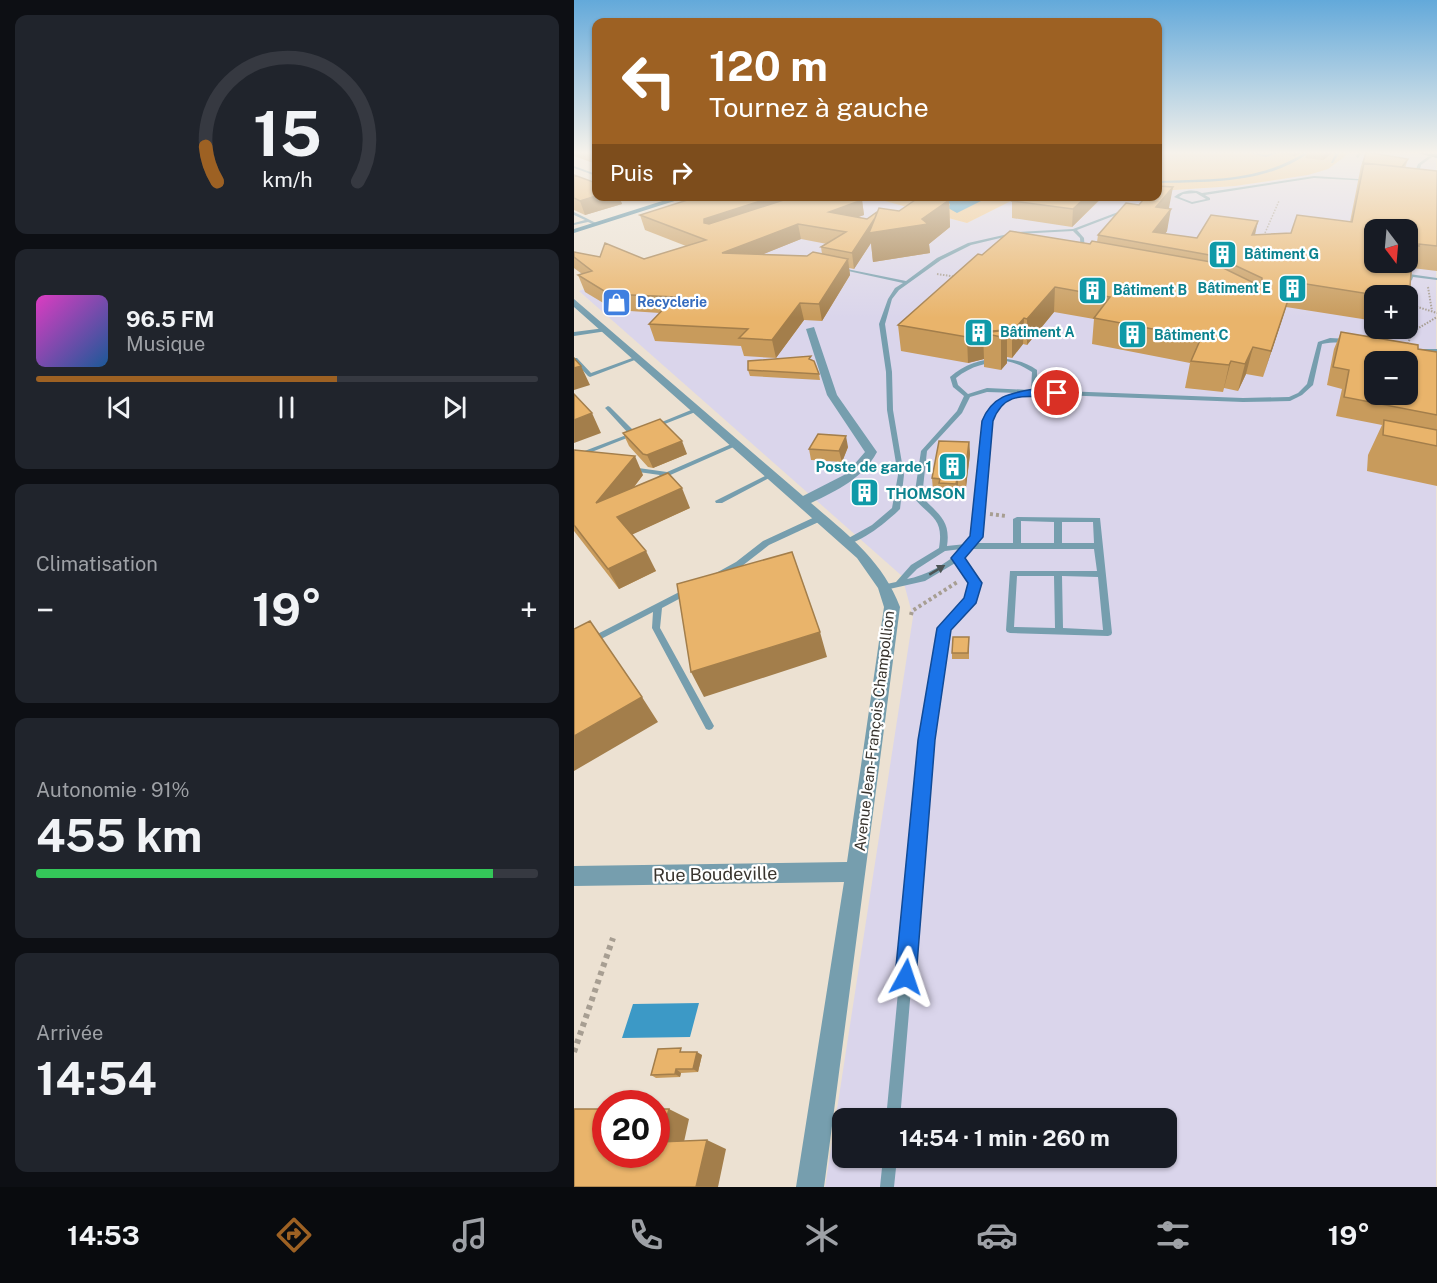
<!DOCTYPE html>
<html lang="fr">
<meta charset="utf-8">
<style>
:root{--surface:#171b24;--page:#20242c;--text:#f1f3f6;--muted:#9ea1a6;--line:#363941;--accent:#9d6123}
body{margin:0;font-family:"Public Sans",sans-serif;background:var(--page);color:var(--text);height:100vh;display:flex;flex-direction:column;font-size:22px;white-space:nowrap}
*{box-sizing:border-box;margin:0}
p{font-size:20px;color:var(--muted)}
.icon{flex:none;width:33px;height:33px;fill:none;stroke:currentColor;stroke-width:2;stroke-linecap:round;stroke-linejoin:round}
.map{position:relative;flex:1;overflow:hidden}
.sheet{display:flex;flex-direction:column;gap:15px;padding:15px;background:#0d0f14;width:574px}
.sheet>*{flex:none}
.guide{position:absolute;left:18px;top:18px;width:570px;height:183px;border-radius:12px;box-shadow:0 2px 4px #0004;background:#9d6123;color:#fff;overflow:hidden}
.needle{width:39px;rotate:164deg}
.controls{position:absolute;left:790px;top:219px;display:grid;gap:12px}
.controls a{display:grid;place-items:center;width:54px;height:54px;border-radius:12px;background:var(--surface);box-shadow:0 2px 4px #0004;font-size:30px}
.speed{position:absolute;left:18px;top:1090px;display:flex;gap:12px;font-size:30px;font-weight:700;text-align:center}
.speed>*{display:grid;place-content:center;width:78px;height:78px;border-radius:50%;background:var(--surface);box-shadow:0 2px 4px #0004;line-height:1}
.speed .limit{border:9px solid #d22;background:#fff;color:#111}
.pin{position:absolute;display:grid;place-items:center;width:51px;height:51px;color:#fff;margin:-26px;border:3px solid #fff;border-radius:50%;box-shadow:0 2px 6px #0007}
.me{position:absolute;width:66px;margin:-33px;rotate:5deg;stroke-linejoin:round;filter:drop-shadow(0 0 4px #0008)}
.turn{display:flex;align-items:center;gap:21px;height:126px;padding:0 18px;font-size:27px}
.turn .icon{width:78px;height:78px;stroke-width:2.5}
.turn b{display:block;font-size:42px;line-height:51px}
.then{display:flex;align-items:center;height:57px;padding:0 18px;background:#0003;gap:12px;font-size:22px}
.big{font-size:45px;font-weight:700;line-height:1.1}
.sheet .widget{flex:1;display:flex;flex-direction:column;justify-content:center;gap:9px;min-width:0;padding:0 21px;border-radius:12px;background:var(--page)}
.sheet .dial{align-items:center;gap:0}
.dial svg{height:156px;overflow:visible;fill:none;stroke:var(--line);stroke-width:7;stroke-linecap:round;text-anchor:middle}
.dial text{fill:var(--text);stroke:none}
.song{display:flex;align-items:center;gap:18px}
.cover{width:72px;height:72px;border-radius:9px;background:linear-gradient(135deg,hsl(310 70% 55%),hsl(210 70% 35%))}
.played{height:6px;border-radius:3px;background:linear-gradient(90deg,var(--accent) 60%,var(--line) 60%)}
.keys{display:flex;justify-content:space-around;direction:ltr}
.heat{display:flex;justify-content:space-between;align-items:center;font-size:33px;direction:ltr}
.charge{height:9px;border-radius:4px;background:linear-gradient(90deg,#34c759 91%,var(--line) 0)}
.trip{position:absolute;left:258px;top:1108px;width:345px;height:60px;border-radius:12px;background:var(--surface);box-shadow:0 2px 4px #0004;font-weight:700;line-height:60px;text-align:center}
.dock{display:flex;height:96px;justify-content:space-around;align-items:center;background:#090b0e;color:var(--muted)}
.dock .icon{width:42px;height:42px}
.dock .current{color:var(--accent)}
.dock b{font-size:27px;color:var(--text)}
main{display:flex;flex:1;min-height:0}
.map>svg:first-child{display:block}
.industrial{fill:#dad5eb;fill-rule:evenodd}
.green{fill:#f0c386}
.water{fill:#3c99c6}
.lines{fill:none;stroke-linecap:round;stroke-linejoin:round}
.path-far3{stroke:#a79e92;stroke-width:1.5;stroke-dasharray:1.5 1.5;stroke-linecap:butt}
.path-far2{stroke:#a79e92;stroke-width:2;stroke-dasharray:1.5 1.5;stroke-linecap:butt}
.path-far1{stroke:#a79e92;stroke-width:4;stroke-dasharray:3 3;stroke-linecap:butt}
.path{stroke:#a79e92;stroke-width:6;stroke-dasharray:4.5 4.5;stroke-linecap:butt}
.lane{fill:#769eae;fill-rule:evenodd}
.street{fill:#769eae;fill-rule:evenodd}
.secondary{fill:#3d7b94;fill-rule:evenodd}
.wall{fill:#c89b5c;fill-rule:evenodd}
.shaded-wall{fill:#a37e4b}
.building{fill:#e9b46b;stroke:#a37e4b;stroke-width:1.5;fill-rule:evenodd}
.oneway{fill:#4b5454}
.route{fill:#1a73e8;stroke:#114b97;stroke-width:1.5}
.labels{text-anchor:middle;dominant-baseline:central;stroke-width:4.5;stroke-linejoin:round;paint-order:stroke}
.far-culture-label{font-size:14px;font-weight:bold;fill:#0d838f;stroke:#fff;text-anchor:start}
.far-shop-label{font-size:14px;font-weight:bold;fill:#366cbe;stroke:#fff;text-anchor:start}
.culture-label{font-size:15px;font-weight:bold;fill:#0d838f;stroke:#fff;text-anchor:end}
.street-label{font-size:15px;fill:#39342e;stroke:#fff}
.near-street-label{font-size:18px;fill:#39342e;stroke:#fff}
</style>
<main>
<section class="sheet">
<div class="widget dial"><svg viewBox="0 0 100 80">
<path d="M14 69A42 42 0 1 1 86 69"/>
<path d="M14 69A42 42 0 0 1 8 51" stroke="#9d6123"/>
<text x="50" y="56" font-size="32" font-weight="700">15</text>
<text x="50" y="72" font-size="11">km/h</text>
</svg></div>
<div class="widget">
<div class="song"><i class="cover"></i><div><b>96.5 FM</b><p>Musique</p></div></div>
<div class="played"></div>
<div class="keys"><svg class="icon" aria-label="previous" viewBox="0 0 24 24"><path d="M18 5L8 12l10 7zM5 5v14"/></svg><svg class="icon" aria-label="pause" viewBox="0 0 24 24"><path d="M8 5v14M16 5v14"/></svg><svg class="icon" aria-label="next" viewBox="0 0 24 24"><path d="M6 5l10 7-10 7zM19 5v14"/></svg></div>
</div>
<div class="widget"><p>Climatisation</p>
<div class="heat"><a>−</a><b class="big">19°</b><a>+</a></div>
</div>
<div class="widget"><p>Autonomie · 91%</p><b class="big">455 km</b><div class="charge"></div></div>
<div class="widget"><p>Arrivée</p><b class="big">14:54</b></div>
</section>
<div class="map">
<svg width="863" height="1187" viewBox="0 0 863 1187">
<rect width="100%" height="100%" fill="#ece1d2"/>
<path class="industrial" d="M777,152H862V1187H251L339,617L328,576L5,291L189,225L279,197H296L393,223L445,197L584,196V191L661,186L706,180L754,169ZM801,230H834V262H801ZM801,296H834V328H801ZM801,362H834V394H801ZM268,1119H592V1158H268Z"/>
<path class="green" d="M584,152H777L754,169L734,175L661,186L584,191Z
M296,197H445L393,223Z"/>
<path class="water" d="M326,197H415L383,213L374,208L376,204L374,203H351Z
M125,1003L116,1037L48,1038L59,1004Z"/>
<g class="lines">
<path class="path-far3" d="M691,233L705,201"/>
<path class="path-far2" d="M363,274L383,277
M854,287L858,311
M834,304L863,313
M834,344L838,332L863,317"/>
<path class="path-far1" d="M416,514L432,516
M337,615L338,611L385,581"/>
<path class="path" d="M0,1052L39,938"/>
<path class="lane" d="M672,152L692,155L701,152H706L692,157Z
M732,152H736C693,184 634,182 584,183V181C638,179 684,182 732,152Z
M762,152H766L759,163H757Z
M784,152H788L784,158L782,157Z
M860,152H863V153L860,154Z
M855,156L858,157L847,165L846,169L847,172L863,179V182L845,174L842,169L844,164Z
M0,166L22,174V176L0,168Z
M740,176L798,180L796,181L740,178L631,195L636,198V200L618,204L600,197C607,191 619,188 628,193ZM622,193L632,199L618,202L605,197L609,194Z
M82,196H89L100,201L97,202Z
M552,209L555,210L503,230L510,238L511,253L507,252L506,238L499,231L443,234L397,245L367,260L325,290L318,299L311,324L318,372L319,410L330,475L326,509C315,520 286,544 271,544L270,542L271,540L298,525L318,508L324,475L313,410L312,372L305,324L314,299L321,288L329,283L265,269H263V267L332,281L363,258L394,243L443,232L499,229Z
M0,212L22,223L23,224L21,225L14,222L0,225V223L11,220L0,215Z
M835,274L863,278V280L839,277L838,280L836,281L834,280Z
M31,328L34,330L33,331L0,336V332Z
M756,338L774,339L777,341C769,344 759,341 748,344L739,385L728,395L716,401L669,402L460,394C439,397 426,400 417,421L406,537L401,543H439V519L443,517L526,518L538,633L537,635L534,636L436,633L433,632L432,630L436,571H523L520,549H396L388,558L405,583L400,602L374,629L358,739L326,1119H312L348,739L366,628L393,599L397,583L383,562L351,581L311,590L307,587L308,585L322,582L337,565L365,548C370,518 357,518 340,498L347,451L383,411L390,396L379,387L376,377C400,356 437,352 463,370V390L669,398L715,397L724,393L733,384L744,342ZM432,361C442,363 449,366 458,372L457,390L413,388L394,394L384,385L382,378C397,366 413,362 432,361ZM413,392L444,393C427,398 418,405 411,421L398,536L392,544L373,546C377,520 364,514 348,497L353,451L388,413L396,397ZM447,521L480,522V543H447ZM488,522H519L520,543H488ZM387,549C375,563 351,576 333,579L343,569L371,551ZM443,576H480L481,628L440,627ZM488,576L524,577L529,630L489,628Z
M843,349H863V353L841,352V350Z
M61,357L66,358L16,377L14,376L0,361V358H3L17,373Z
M34,406L36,407L63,434L0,459V455L55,434L32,409L31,408Z
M122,408L124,409V411L83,427L81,428L78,426Z
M162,442L165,444L164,445L85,480L82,478L86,475L57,471L54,469L57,467L93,472Z
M197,473L200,475L199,476L148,503H142L141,501Z
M243,516H249L250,518L249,520L195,545L168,566L148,577H142L141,575L142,573L162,562L189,541Z
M115,587L119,590L118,592L88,608L86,628L140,726L138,729L135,730L132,729L78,628L79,612L0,653V646Z
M309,1158H323L320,1187H306Z"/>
<path class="street" d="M0,299L229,496L272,474L291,452L253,395L232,329L240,327L263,395L303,452C288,479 264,490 237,503C273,534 309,561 326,607L250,1187H222L270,882L0,886V866L273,862L310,607L304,588L283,558L0,307Z"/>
<path class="secondary" d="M839,152L863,154V158Z
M104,196H116L0,233V229Z"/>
</g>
<path class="wall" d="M0,152H22V164L0,156Z
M707,152H730L720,156L707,154Z
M733,152H759L749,160L731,158Z
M792,152L834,159L831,168L863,171V271L838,268L835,300L834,303V296H801V321L712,307L689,377L672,374L664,391L650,388L649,392L611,388L616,363L518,344L520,319L480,312L453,345L449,344L438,358L433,357V363L427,370L410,367V359L394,363L327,351L324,325L408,255L516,244L523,242L524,235L565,205L595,208L593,231L591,234L623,238L717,233L776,222L787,166Z
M0,175L22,196H45L48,204L11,215L0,210Z
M118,196H275L288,200L290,215L284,217L293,219L375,200L376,227L355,244L356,253L299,262L297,243L280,269L275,268L276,275L248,321L230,320L202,358L170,356L167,346L81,341L75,324L86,313L41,310L11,292L4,275L8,274L0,268V252L26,257L70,259L112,246L71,230L66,215L121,198ZM227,239L253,244L247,247L248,254L233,256L189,254Z
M529,197L498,227L438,218V201Z
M767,332L844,349L863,352V486L793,471L794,455L808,425L762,416L768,389L753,385L760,349Z
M174,370L245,374L246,380L176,376Z
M49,433L113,454L79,468L74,467L55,446Z
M395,442L396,454L392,487L384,486L383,496H366V491H359L358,478Z
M274,447L268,462L237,460L235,449Z
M0,450L69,475L60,487L116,508L58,534L82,571L45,589L0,531Z
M395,637V659H378V653Z
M112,1052L128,1055L124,1072L107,1073L106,1077L82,1078L77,1075Z"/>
<path class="shaded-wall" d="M721,152H730L720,156Z
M751,152H759L749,160Z
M599,187L595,208L579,229L582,207Z
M22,196H45L48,204L11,215L6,201Z
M202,196H251L134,234L130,223V219Z
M513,196H529L498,227L499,209Z
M288,200L290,215L257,227L255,212Z
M375,200L376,227L355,244L356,253L299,262L297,243L280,269L278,253L306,211L348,219Z
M597,209L593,231L583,246L579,232Z
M684,221L679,244L678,235Z
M224,224L227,239L153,269L148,253Z
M274,259L276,275L248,321L245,304Z
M720,282L712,307L689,377L697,351Z
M481,287L480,312L453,345V319Z
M226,303L230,320L202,358L198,340Z
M450,318L449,344L438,358V332Z
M433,330V363L427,370V337Z
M418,331V335L409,333L410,359L394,363L393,337Z
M679,347L672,374L664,391L671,364Z
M657,361L650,388L649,392L655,365Z
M7,366L16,385L0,390V368Z
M18,413L27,433L0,443V420Z
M272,436L274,447L268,462L265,451Z
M108,441L113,454L79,468L73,455Z
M395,442L396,454L392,487L391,474Z
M61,456L69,475L32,523L22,503Z
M384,474V486L383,496L382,484Z
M108,488L116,508L53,537L43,517Z
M72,551L82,571L45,589L34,569Z
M246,632L253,657L130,697L117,672Z
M68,697L84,722L0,771V736Z
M123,1052L128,1055L124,1072L119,1069Z
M102,1069L107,1073L106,1077L101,1074Z
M95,1109L115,1119L108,1151L86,1142Z
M133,1140L152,1149L144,1187H122Z"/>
<path class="building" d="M792,152L834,159L828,167L789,163Z
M790,163L863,171V246L845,244V246L839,245L835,300H834V296H808L720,282L697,351L679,347L671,364L657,361L655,365L617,361L627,338L520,318L536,297L481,287L453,319L450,318L438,332L432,331L433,330L418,331L393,337L324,325L404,254L408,255L436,231L516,244L518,241L637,262L684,285L688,284V278L641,256L524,235L552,203L565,205L572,196H584V186L599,187L582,207L597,209L579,232L623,238L637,215L684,221L678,235L717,233L723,215L778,222ZM801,230H834V262H801Z
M0,175L22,183V196L6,201L0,198Z
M126,196H202L130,219V223L135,224L222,196H275L288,200L255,212L293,219L303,212L301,218L278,253L247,247L272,232L224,224L148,253L233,256L239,252L274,259L245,304L226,303L198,340L165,338L174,329L75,324L101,297L35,294L4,275L18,271L0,257V252L26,257L31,243L70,259L132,240L66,215Z
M347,196L375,200L348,219L354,224L295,233L305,208L325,211Z
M443,196H513L499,209L438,201Z
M433,330L427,337L409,333Z
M767,332L844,345V349L863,352V415L770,397L775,370L759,367ZM801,362H834V394H801Z
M237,356L235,359L240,361L245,374L174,370V361Z
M0,358L7,366L0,368Z
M0,394L18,413L0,420Z
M86,419L108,441L73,455L69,454L49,433Z
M810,420L863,430V446L809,435Z
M244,434L272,436L265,451L235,449Z
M365,441L395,442L391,474H384L382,484L365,483L366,479L358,478Z
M0,450L61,456L22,503L94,473L108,488L43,517L72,551L34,569L0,525Z
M218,552L246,632L117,672L103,584Z
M16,621L68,697L0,736V629Z
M379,637H395L394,653H378Z
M107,1048L106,1052H123L119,1069H102L101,1074L77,1075L84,1049Z
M0,1109H32V1155H82V1109H95L86,1142L133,1140L122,1187H0Z"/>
<defs><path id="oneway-solid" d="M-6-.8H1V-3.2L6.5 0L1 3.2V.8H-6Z" transform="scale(1.5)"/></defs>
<use class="oneway" href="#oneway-solid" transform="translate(363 570) rotate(-31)"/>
<linearGradient id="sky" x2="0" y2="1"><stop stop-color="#63a9da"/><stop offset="0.48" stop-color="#f6f2eb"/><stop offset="1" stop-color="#f6f2eb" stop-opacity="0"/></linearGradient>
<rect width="863" height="318" fill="url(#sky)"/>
<path class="route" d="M460,389L483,390L488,393C470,406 434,380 419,421L409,537L391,558L408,583L402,603L377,630L361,740L342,977L339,984L332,987L324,984L321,977L344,740L363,628L390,598L394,583L377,558L396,536L408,421C418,396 436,393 460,389Z"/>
<defs>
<symbol id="building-square" viewBox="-11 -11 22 22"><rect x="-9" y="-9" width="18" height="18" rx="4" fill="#0f9aa8" stroke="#fff"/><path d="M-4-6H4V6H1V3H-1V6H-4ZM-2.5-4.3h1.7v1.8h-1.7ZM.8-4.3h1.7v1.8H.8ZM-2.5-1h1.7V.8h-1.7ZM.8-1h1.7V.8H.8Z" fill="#fff"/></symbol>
<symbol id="shop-square" viewBox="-11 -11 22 22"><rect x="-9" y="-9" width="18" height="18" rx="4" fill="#3f7fe0" stroke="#fff"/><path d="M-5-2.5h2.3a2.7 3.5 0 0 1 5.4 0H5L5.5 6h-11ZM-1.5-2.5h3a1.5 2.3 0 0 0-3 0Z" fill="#fff"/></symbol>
</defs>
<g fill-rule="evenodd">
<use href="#building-square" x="632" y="238" width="33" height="33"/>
<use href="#building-square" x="702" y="272" width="33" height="33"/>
<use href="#building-square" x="502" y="274" width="33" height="33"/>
<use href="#shop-square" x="26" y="286" width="33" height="33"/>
<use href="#building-square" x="388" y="316" width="33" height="33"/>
<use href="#building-square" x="542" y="318" width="33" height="33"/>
<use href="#building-square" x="362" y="450" width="33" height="33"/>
<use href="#building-square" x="274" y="476" width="33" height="33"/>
</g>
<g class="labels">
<g class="far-culture-label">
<text x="670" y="254">Bâtiment G</text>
<text x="697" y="288" text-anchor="end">Bâtiment E</text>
<text x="539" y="290">Bâtiment B</text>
<text x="426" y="332">Bâtiment A</text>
<text x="580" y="335">Bâtiment C</text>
</g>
<g class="far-shop-label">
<text x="63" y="302">Recyclerie</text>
</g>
<g class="culture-label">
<text x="358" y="466">Poste de garde 1</text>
<text x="312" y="493" text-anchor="start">THOMSON</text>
</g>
<g class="street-label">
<text transform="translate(300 731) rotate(-83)">Avenue Jean-François Champollion</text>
</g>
<g class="near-street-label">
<text transform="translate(141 874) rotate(-1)">Rue Boudeville</text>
</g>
</g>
</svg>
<div class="controls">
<a><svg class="needle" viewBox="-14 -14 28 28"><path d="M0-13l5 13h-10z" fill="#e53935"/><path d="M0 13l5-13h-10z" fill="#9ea1a6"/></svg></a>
<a>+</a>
<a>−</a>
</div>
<div class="speed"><div class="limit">20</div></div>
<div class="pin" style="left:483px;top:393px;background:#d93025"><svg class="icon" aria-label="arrive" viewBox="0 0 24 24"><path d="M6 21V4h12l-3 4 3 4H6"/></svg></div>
<svg class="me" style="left:332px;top:977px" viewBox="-20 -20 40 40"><path d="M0-17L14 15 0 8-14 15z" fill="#1a73e8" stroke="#fff" stroke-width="4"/></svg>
<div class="trip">14:54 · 1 min · 260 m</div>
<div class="guide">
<div class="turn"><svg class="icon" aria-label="left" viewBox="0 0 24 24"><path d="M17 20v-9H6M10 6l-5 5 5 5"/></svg><div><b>120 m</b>Tournez à gauche</div></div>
<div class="then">Puis<svg class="icon" aria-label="right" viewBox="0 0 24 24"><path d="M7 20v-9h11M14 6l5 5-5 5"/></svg></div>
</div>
</div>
</main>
<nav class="dock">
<b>14:53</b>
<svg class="icon current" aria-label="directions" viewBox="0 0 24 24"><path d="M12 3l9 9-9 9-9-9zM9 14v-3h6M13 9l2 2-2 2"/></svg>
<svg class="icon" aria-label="music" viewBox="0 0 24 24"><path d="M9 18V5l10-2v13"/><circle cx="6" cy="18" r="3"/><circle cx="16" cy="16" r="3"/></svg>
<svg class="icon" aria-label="phone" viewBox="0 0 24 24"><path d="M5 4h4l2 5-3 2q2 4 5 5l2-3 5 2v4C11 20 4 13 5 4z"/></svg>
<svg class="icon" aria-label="climate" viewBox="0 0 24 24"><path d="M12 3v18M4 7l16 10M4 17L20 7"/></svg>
<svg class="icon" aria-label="car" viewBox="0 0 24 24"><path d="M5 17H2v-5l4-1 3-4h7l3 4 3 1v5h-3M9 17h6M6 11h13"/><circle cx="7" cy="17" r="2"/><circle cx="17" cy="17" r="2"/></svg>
<svg class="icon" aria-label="filters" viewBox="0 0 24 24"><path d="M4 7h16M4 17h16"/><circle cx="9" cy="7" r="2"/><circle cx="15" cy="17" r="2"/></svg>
<b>19°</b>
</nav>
